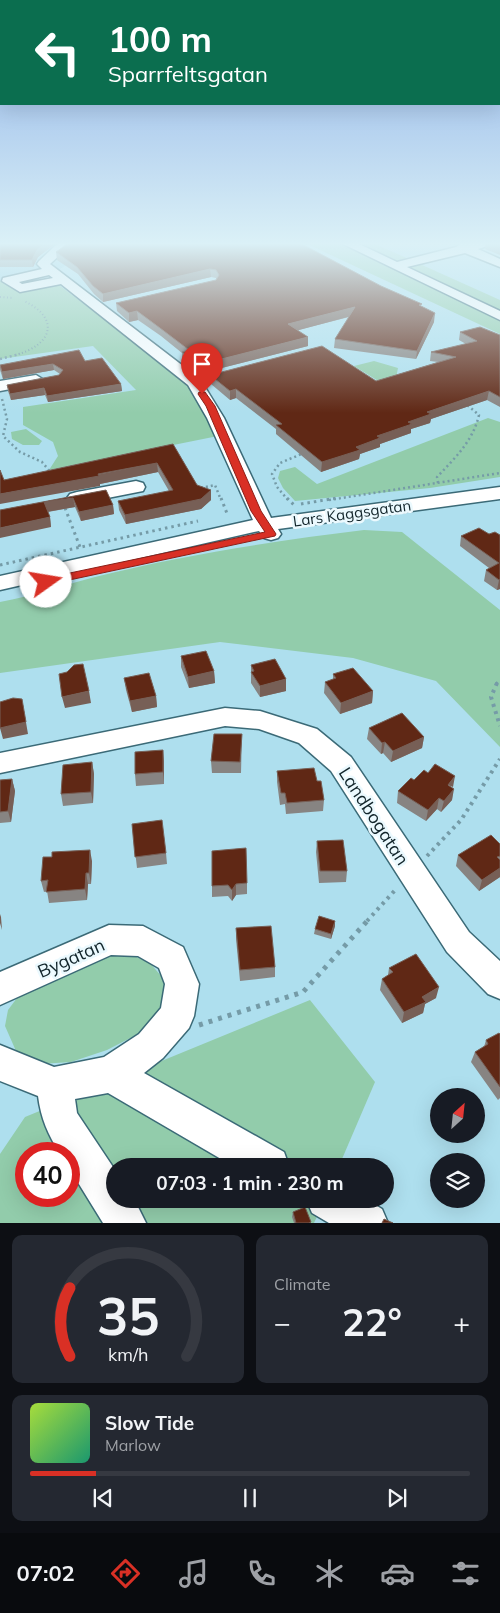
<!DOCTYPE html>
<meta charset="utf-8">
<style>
:root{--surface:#171b24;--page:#242831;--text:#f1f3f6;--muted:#9ea1a6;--line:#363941;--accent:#d93025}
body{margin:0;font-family:Mulish,sans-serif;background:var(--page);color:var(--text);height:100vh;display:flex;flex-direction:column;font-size:19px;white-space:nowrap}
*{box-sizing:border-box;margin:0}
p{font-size:16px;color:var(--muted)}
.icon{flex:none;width:28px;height:28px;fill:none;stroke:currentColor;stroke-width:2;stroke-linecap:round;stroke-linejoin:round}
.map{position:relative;height:1223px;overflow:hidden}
.sheet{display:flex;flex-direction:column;gap:12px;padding:12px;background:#0d0f14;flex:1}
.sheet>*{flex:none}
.top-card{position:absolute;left:0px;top:0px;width:500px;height:105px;box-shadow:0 5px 20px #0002;background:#0b6e4f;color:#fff;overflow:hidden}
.needle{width:32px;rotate:27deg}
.controls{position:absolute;left:430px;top:1088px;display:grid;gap:10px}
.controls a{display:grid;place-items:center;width:55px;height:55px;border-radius:50%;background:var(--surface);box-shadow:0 5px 20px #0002;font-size:25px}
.speed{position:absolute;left:15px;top:1142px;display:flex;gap:10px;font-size:25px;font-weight:700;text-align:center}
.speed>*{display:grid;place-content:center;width:65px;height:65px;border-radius:50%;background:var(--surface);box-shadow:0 5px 20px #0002;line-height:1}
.speed .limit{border:8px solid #d22;background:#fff;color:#111}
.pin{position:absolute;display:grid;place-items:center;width:42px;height:42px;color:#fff;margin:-51px -21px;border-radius:50% 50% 50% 0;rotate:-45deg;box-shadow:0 0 5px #0007}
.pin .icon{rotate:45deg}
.me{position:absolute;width:55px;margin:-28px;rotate:77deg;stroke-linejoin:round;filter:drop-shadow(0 0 4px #0008)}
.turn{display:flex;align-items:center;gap:18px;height:105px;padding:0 25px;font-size:22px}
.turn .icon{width:65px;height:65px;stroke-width:2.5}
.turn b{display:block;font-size:35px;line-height:42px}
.big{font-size:38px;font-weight:700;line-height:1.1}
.sheet .widget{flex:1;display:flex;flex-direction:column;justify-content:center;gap:8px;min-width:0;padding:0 18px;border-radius:10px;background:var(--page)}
.sheet .dial{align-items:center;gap:0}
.dial svg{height:130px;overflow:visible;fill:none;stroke:var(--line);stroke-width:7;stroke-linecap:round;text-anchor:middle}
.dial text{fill:var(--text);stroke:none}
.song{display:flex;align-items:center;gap:15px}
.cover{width:60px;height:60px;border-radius:8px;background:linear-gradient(135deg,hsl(80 70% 55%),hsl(160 70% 35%))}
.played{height:5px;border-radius:2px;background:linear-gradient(90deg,var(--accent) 15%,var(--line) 15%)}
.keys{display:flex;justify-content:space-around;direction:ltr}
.heat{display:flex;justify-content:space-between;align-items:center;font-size:28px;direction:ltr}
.sheet .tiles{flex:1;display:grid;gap:12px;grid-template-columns:1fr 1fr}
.widget:last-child{grid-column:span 2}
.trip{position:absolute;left:106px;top:1158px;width:288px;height:50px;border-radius:25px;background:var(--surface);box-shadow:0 5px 20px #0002;font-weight:700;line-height:50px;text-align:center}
.dock{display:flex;height:80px;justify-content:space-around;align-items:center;background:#090b0e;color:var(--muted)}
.dock .icon{width:35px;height:35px}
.dock .selected{color:var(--accent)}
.dock b{font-size:22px;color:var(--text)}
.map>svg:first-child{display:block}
.built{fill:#98d2e4}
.green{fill:#92ccab;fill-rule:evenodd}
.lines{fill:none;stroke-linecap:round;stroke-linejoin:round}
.minor-casing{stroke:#3b6a77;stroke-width:3}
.path-far4{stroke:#759ba7;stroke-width:2;stroke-dasharray:1 2.5;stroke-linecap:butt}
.path-far3{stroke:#759ba7;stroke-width:2.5;stroke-dasharray:2 3;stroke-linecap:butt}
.path-far2{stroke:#759ba7;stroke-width:3;stroke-dasharray:2.5 4;stroke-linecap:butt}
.path-far1{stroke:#759ba7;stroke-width:4;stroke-dasharray:3 4.5;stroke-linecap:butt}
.path{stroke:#759ba7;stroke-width:5;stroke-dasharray:4 6;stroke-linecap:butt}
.minor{fill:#fff;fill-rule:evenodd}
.wall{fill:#878482}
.shaded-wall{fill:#775f56}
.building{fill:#602815;stroke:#775f56}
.route{fill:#d93025;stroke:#8d1f18}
.labels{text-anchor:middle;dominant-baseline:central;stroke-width:5;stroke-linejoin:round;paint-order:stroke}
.street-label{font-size:15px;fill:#11242a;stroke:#ebf9fe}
.near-street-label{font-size:18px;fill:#11242a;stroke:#ebf9fe}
</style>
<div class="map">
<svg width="500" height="1223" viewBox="0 0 500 1223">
<rect width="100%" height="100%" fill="#aedfee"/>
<path class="built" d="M0,242H115L91,250L60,269L0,281Z"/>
<path class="green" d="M303,242H371L500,300V334Z
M3,280L18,289L55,282L185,381L218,436L49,470L58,456L53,442L23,425V407L136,390L93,346L0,359V281Z
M374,361L398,368L396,378L380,382L354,366Z
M488,418L500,422V477L430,488L295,501L283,488L278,478L280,471L295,467L317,484Z
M26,429L42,441L39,445H23L12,439L11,432Z
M364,530L402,532L500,610V747L436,681L353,658L220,642L0,673V602C33,596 63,585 95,577C183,555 274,541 364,530Z
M117,954L134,956L150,963L162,977L167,991L159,1015L144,1031L107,1050L71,1062L40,1064L16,1051L5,1026L8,1010L23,990L96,958Z
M310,1000L375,1082L339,1166H115V1199H325L314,1223H0V1154L25,1117ZM26,1154H69V1196H26Z"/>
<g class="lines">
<defs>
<path id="minor" d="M63,242H79L64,251L50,264L200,379L224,418L271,518L500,487V499L278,529L281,534L278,538L271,540L264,538L259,531L254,532L0,590V576L253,520L207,418L188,385L61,284L20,292L2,281L3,278L42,269L37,264L39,261L56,245ZM49,275L53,278L22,284L19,282Z
M339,242H355L397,262L456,247L462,243L499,242L478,249L500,259V267L465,253L407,267L500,311V320Z
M36,375L44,380L42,383L0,391V381Z
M136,481L143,483L145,487L143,491L77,504L70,502L67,498L70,494L77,492Z
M225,708L260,711L317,729L351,757L469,932L500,961V999L488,994L447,952L331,771L299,743L259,729L225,726L0,773V753Z
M109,925L143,926L183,947L199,984L194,1016L189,1028L163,1058L144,1073L284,1152L289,1166H233L108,1093L75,1099L77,1113L115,1170V1199H134L146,1223H103L69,1168V1154H60C48,1134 41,1119 38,1096L0,1081V1045L54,1067L104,1057L139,1034L161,1008L165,984L159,968L138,956L111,955L0,1005V972Z
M306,1199H365L382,1209L388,1223H329L312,1213Z"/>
</defs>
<use href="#minor" class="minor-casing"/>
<path class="path-far4" d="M0,297L13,298
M15,355C51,346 62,319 24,301"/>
<path class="path-far3" d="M0,359L20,354
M2,399L7,419L3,436L20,452L42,462L52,474
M438,483L437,477C455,458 473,441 479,415L466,404
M201,488L215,485L221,500
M288,500L277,487L272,474L280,463L304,453
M329,500L500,473"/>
<path class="path-far2" d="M221,498L228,516
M287,498L294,505
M301,504L337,498
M65,508L80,547
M0,565L198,521
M496,684L500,680"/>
<path class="path-far1" d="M497,683L491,697L500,726
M427,856L461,820L500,759
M367,921L397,888"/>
<path class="path" d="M199,1025L303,992L369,919"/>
<use href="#minor" class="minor"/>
</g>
<path class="wall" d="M0,242L55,244L38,257L33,267H0Z
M486,242H500V255L485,249Z
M56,252L381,286L422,307L434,322L416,359L334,348L335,339L349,317L298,330L308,346L198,374L182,361V353L161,336L138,320L129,322L117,311L116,303L216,280V278L211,277L103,302L94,294L78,274L57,260Z
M460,332L500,335V407L487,400L431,419L430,423L411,429V433L380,444V447L360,454L359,459L321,472L276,434V429L236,398L230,400L211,384L210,375L376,381L438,362L430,361L431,352L466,344L459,340Z
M85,361L121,384L122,391L48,402L45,395L11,400L8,391L7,385L59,375L60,374L54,370L3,379L0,370V365Z
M173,444L197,485L211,500L201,509L126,524L119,510L118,501L169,491L158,472L100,484V486L4,480Z
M106,490L113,505L114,514L81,521L75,507L48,512L50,517L51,527L0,510Z
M489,534L500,535V589L497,590L484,581L486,570L489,568L460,546L461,536Z
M181,656L214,671L215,683L189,688L181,667Z
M251,665L286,691L260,697L251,683Z
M333,674L373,691L372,703L340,714L324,693L325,682L333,679Z
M124,678L156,696L157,707L132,712L126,690Z
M369,728L424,737L422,748L391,762L383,753L381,754L367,739Z
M242,734L241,773H212L211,761Z
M163,750L164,784L136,786L135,774Z
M92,762L94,774L93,803L63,806L61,794Z
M277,771L317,781L324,800L323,811L286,814L285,804L280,805L277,782Z
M12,779L15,791L11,822L0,823V780Z
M414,780L453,788L452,800L441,812L437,809L426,821L397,803L398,791Z
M132,824L166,853L167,864L137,868Z
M317,841L347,871L346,882L319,883L316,852Z
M500,844V877L479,891L456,866L458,855Z
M92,861L91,884H88L87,900L49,903L47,891L44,892L41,881Z
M247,883V894L236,895L232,901L228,896L212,897V886Z
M335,921V926L331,939L314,934L315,929Z
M236,928L275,967V977L240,981L236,939Z
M389,968L436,998L425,1004L423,1013L402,1023L380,990L382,979L388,975Z
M500,1034V1098L498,1100L471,1062L475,1052L484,1047L486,1040Z
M293,1212L311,1222V1223H294L292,1217Z"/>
<path class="shaded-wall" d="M47,242H58L55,244L38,257L33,267L32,260L37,250Z
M210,269L211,277L103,302V294Z
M355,307V315L288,333V324Z
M137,311L138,320L129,322V313Z
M435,313L434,322L416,359L417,351Z
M308,337V346L198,374V365Z
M53,364L54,370L3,379L2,372Z
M121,384L122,391L48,402L47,396Z
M44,388L45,395L11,400L10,394Z
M236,389V398L230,400V391Z
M489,391L487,400L431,419L430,423L411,429V433L380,444V447L360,454L359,459L321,472L322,462L356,447L427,412Z
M157,463L158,472L100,484V486L0,504V494Z
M211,490V500L201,509L126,524L125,515Z
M73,498L75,507L46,512L44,502Z
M113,505L114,514L81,521L79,512Z
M50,517L51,527L0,538V528Z
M500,579V589L497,590L499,580Z
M214,671L215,683L189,688L188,677Z
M286,679V691L260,697V686Z
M89,691L91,703L65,708L62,697Z
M373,691L372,703L340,714L341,703Z
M156,696L157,707L132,712L130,701Z
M22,699L28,734L3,739L0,728Z
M424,737L422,748L391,762L393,751Z
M385,742L383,753L381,754L382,743Z
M163,750L164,761V784L163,772Z
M92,762L94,774L93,803L91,792Z
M455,776L453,787L448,785Z
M12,779L15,791L11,822L8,811Z
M454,789L452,800L441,812L444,801Z
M439,798L437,809L426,821L428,810Z
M90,850L92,861L91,884L89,873Z
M500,868V877L479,891L482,880Z
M86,873L88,884L87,900L85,889Z
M236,884V895L232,901V890Z
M0,914L1,917L2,930L0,923Z
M335,921V926L331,939V934Z
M439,987L436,998L425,1004L423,1013L402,1023L404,1012L422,997Z"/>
<path class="building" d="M0,242H47L37,250L32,260H0Z
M70,242H298L381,286L422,304L419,305L435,313L417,351L335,339L355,307L288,324L308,337L198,365L182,352L189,350L160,328L137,311L129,313L116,303L216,280L219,275L216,270L210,269L103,294L93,286L77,267L56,252Z
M480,327L500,335V397L489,391L427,412L431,414L408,422L412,424L377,436L380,438L356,447L360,450L322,462L276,425L282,424L236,389L230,391L210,375L322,346L376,381L456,357L431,352L477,341L460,332Z
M79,350L85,361L102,358L121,384L47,396L44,388L10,394L7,385L59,375L63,370L53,364L2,372L0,365Z
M173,444L197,485L211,490L201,499L125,515L118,501L173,490L157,463L98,474L99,476L0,494V470L4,480Z
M106,490L113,505L79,512L73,498L44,502L50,517L0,528V510Z
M479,528L489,534L495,532L500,535V579L499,580L486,570L499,563L461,536Z
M206,651L214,671L188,677L181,656Z
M275,659L286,679L260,686L251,672L254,671L251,665Z
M83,664L89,691L62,697L59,674L67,672L74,665Z
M353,668L373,691L341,703L325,682L336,678L333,674Z
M149,673L156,696L130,701L124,678Z
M13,698L22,699L26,722L0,728V702Z
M402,713L424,737L393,751L385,742L382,743L369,728Z
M214,734H242L240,762L211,761Z
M163,750V772L135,774V752Z
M92,762L91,792L61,794L63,765Z
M435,764L455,776L448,785L454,789L444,801L439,798L428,810L398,791L411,778L414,780L424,770L428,773Z
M314,768L317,781H321L324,800L287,803L285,793H281L277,771Z
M12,779L8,811L0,812V780Z
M162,820L166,853L135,857L132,824Z
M491,835L500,844V856L497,857L500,860V868L482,880L458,855Z
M343,840L347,871H320L317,841Z
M246,848L247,883L236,884L232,890L228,885L212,886V851Z
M90,850L89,873H86L85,889L46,892L48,880L41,881L43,857H52V852Z
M319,916L335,921L331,934L315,929Z
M271,926L275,967L240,970L236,928Z
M416,954L439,987L422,997L426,1002L404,1012L382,979L393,972L389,968Z
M499,1033L500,1034V1087L475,1052L488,1044L486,1040Z
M305,1207L311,1222L309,1223H296L293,1212Z
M384,1219L393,1223H382Z"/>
<linearGradient id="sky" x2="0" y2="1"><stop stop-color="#8cb0e7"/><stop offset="0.59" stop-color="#dbf1f7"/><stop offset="1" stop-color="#dbf1f7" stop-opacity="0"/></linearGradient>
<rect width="500" height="413" fill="url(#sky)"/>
<path class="route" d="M199,392H205L215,406L261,511L276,534L275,536L46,585L42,584V579L46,578L265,532L251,511L206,406L198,394Z"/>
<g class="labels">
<g class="street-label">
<text transform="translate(352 513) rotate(-8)">Lars Kaggsgatan</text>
</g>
<g class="near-street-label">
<text transform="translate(374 816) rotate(57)">Landbogatan</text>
<text transform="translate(71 958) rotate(-24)">Bygatan</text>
</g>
</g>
</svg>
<div class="controls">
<a><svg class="needle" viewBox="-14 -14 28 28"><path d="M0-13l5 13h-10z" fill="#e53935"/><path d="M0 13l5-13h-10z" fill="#9ea1a6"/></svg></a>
<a><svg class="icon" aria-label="layers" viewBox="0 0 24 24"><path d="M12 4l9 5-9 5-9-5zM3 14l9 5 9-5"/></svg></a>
</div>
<div class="speed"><div class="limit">40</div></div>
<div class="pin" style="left:202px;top:394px;background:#d93025"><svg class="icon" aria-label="arrive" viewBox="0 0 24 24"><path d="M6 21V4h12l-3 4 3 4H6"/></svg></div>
<svg class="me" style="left:46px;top:582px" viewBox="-20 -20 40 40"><circle r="19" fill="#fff"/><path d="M0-13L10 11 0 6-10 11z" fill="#d93025"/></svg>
<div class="trip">07:03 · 1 min · 230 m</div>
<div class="top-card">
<div class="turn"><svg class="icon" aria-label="left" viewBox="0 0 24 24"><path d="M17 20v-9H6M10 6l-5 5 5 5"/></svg><div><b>100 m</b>Sparrfeltsgatan</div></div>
</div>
</div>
<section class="sheet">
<div class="tiles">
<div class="widget dial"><svg viewBox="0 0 100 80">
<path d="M14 69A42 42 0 1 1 86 69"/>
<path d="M14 69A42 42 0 0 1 14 27" stroke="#d93025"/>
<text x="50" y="56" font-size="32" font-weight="700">35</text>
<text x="50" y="72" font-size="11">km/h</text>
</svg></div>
<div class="widget"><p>Climate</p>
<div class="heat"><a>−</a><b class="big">22°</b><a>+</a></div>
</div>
<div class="widget">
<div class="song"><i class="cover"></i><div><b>Slow Tide</b><p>Marlow</p></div></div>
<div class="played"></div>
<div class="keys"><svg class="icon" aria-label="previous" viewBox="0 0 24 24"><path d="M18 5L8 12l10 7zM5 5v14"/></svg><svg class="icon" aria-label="pause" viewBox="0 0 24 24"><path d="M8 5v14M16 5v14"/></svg><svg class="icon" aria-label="next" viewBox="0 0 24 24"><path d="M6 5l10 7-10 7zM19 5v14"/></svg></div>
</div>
</div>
</section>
<nav class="dock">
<b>07:02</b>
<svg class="icon selected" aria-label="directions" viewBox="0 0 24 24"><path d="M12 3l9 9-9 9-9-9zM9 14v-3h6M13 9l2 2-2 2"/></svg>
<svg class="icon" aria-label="music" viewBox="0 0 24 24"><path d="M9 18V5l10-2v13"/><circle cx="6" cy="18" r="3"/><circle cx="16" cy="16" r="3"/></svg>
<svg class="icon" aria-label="phone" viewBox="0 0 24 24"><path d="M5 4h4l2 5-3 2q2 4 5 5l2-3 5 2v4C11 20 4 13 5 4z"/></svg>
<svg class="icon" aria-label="climate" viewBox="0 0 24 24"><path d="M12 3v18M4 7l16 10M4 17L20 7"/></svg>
<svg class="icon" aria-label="car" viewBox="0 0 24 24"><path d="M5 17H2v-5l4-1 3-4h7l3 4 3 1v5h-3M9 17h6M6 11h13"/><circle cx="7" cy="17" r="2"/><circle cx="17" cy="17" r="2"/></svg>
<svg class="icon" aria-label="filters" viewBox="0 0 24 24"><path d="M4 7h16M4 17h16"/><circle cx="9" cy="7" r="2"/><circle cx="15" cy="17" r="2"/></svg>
</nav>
